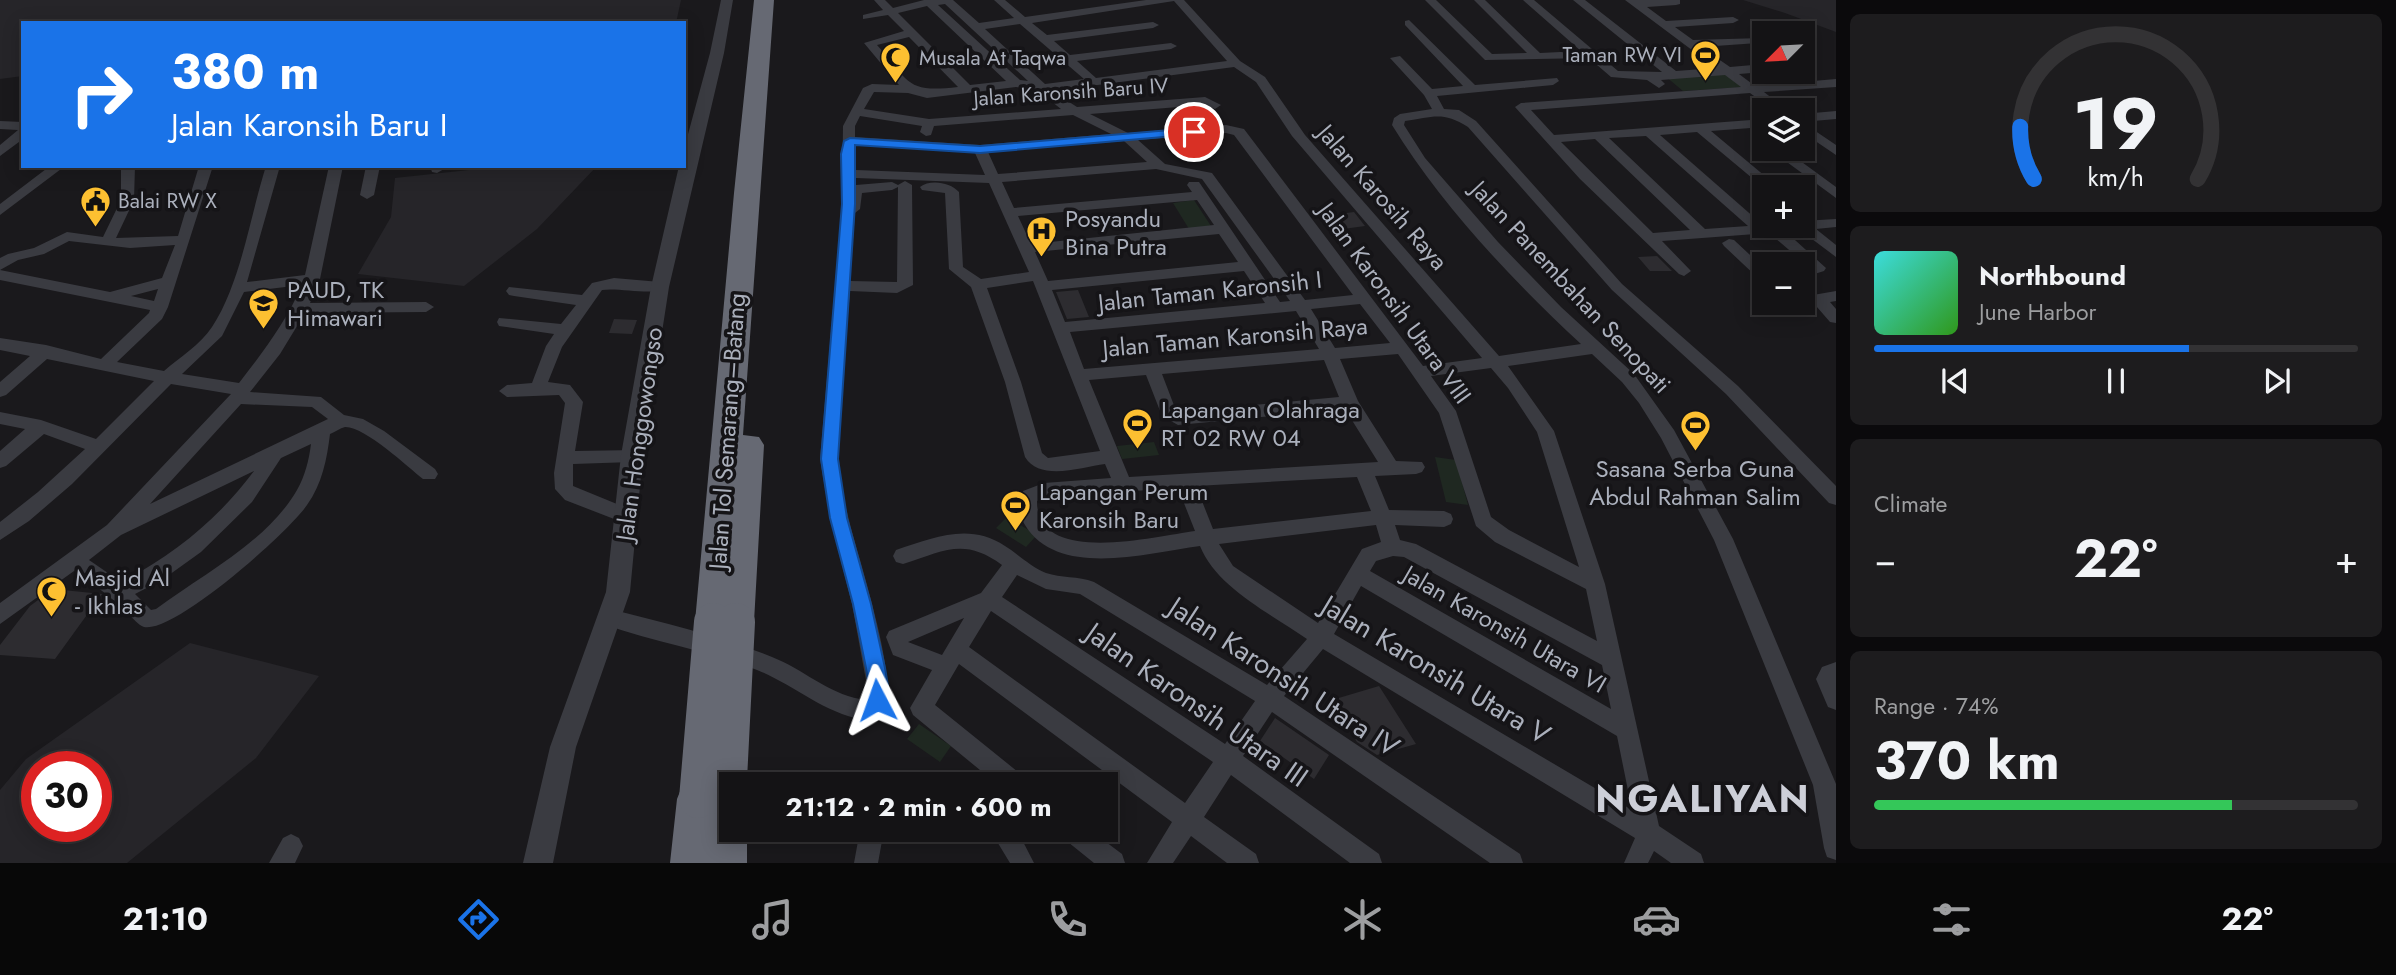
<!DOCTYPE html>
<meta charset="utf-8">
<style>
:root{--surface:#141315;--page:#1d1c1e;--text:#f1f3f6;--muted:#9d9ea0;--line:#333234;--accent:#1a73e8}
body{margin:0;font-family:Jost,sans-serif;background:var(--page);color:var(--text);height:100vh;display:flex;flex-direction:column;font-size:26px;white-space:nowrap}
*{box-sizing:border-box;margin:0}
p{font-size:23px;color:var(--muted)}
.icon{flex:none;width:38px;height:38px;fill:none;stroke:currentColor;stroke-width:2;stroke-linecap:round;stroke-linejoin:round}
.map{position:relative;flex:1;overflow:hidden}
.panel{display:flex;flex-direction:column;gap:14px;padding:14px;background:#0b0a0c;width:560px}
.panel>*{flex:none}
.top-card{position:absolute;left:21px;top:21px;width:665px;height:147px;border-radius:0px;box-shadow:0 4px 18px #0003,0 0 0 2px var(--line);background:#1a73e8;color:#fff;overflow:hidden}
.needle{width:46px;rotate:246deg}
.controls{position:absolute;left:1752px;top:21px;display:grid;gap:14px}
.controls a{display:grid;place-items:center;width:63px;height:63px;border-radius:0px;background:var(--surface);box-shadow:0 4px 18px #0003,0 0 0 2px var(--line);font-size:35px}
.speed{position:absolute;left:21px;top:751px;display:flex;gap:14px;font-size:35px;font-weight:700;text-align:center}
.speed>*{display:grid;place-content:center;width:91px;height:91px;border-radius:50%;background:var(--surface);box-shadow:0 4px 18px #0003,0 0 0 2px var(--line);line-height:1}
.speed .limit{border:10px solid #d22;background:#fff;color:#111}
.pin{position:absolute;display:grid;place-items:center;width:60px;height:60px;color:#fff;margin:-30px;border:4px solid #fff;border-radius:50%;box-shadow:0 2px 7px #0007}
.me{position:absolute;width:77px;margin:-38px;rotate:356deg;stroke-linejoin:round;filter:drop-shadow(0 0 5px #0008)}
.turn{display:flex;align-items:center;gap:24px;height:147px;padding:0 35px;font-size:32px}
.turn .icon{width:91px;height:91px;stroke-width:2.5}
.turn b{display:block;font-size:49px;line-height:60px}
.big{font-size:52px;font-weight:700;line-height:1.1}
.panel .card{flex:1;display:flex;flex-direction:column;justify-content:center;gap:10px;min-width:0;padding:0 24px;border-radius:10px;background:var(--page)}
.panel .dial{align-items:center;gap:0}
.dial svg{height:182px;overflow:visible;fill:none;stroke:var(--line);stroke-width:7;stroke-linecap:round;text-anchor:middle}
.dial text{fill:var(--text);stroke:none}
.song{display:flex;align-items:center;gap:21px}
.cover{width:84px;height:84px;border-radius:10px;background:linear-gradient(135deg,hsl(180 70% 55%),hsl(110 70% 35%))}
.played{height:7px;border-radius:4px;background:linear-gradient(90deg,var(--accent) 65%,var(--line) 65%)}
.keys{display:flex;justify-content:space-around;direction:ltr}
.heat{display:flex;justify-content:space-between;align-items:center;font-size:38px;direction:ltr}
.charge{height:10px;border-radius:5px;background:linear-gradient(90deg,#34c759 74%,var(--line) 0)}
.trip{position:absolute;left:719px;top:772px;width:399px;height:70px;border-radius:0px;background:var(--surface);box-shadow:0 4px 18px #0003,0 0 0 2px var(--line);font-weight:700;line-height:70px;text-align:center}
.tabs{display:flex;height:112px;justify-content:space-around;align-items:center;background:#080808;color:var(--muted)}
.tabs .icon{width:49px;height:49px}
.tabs .current{color:var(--accent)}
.tabs b{font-size:32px;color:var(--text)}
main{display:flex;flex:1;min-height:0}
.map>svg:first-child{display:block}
.built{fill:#262529;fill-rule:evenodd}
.green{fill:#1f2821}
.building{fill:#2d2c30}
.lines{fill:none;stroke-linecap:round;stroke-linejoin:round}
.minor{fill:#3a3b41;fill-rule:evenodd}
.tertiary{fill:#3a3b41;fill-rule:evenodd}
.motorway{fill:#666973;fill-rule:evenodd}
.motorway-bridge{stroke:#666973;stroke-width:38}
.route{fill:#1a73e8;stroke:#114b97;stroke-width:2}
.labels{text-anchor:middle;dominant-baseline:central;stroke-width:7;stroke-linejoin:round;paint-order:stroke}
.far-poi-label{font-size:21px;fill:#abb0bc;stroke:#151417;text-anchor:start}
.far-street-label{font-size:21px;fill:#abb0bc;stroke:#151417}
.street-label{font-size:24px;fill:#abb0bc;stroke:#151417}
.poi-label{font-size:24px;fill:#abb0bc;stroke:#151417;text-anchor:start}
.near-street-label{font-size:28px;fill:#abb0bc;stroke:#151417}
.near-district-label{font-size:38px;font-weight:bold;letter-spacing:2px;fill:#cdcfd8;stroke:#151417}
</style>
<main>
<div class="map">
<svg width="1836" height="863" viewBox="0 0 1836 863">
<rect width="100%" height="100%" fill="#1a191c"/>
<path class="built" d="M0,0H681L676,23H23V76L0,79Z
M1743,0H1836V32L1785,13Z
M470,166H597L537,229L464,286L358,274L391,217L395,178L469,170Z
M190,643L319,676L256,758L127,863H0V790L26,759ZM96,766V826H37V766Z"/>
<path class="green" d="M1726,72L1746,87L1683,91L1665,76Z
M1194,200L1211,226L1189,229L1173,203Z
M1154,442L1159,455L1122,459L1117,446Z
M1435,457L1456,460L1468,505L1446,502Z
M1007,517L1037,535L1026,547L996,528Z
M919,724L951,746L940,762L907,739Z"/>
<path class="building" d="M1354,212L1365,226L1343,229L1332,215Z
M1657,256L1672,271H1650L1638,257Z
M1078,290L1089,317L1067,319L1056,292Z
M614,319L637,320L632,334L609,333Z
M53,589L102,594L55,659L0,655V645L30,606Z
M1379,686L1416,744L1377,755L1357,742L1332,700Z
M1275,718L1329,755L1314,779L1260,741Z"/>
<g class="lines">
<path class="minor" d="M874,0H885L893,8L924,0H953L979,23L1014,18L994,0H1005L1025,17L1146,0H1184L1240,61L1265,77L1305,135L1499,356L1581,344C1512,280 1442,206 1392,125L1394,118L1400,114L1432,109L1424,95L1390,58L1400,56L1432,89L1463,86L1405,25V21L1409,20L1475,85L1557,78L1559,81L1553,85L1437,96L1444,109L1459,110L1476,121L1622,284L1738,386L1836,486V505L1829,503L1726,394L1612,290L1468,127C1443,111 1433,117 1405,121L1404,125L1425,158L1498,242L1561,307L1634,374L1674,430L1733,539L1836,784V860L1827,857L1824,848L1813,785L1714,540L1661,438L1639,403L1622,382L1592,354L1508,366L1554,431L1605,584L1659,826L1701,854L1704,863H1671L1654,851L1648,863H1624L1635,838L1323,649L1284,696L1520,854L1523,863H1490L1272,712L1243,756L1379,854L1382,863H1350L1231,775L1204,817L1256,854L1259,863H1227L1191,836L1173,863H1147L1172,822L959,664L935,705L1023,776L1027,784H997L913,715L910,708L932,670L893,655L886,637L889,631L981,593L1002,565C964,537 944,551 903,564L896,562L893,556L896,550C933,538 969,522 1005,546C1018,554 1031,567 1046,573C1061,578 1078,576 1094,582L1267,685L1307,639C1271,614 1216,587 1200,546C1147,553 1058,579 1025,525C1017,512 1016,504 1023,491L1044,483L1111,478L1105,464C1082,467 1040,482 1025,457L1005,382L971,287L949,269L945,193L922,190L920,187C930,179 950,182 959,192L963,267L981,279L1029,272L989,183L856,178V185L892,182L898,185L905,181L912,185L913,285L897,293L850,291C846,346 838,402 838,457C838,477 844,501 849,520C858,557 898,677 885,707L863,720C822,712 794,685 757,670C707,650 653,642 603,624L600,618L603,612L610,609C665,623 720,636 772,657C803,669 827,693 860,699L867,695V686L852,604L830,518L820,459L842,204L843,126L863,88L872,84L899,85L864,43L904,31L888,15L863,19V15L883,10ZM1174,1L1227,61L1096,78L1077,61L1171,49L1177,46L1171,43L1070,55L1054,41L1153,28L1159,25L1153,22L1047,35L1032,23ZM945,4L1028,81L1020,80L938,5ZM927,6L1006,81L970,85L898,13ZM1020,24L1084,79L1045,84L985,29ZM909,37L958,87C905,93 910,82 877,45ZM1234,67L1256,82L1292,136L1482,358L1423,366L1244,129L1226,125L1128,133L1090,114L1204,105L1215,109L1221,105L1205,97L1077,107L1052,91ZM1016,87L1037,90L1061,109L929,119L864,109L874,92L908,93L927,98ZM1073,115L1111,134L980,145L855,137V126L860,116L922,126L920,132L926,136L931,135L934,126ZM1226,133L1234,135L1353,295L1305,300L1212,173L1165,164L1138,140ZM1124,141L1147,162L998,174L988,152ZM855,145L975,153L985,175L856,170ZM1156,169L1202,179L1290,301L1280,302L1199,182H1189L1187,185L1192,192L1014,208L1002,182ZM898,187L897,282L850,281L855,213L860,209L862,193L892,190ZM1197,200L1214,225L1031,244L1018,216ZM1219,234L1238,262L1048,281L1035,252ZM1244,271L1265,303L1065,322L1052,290ZM1033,281L1035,286L1100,451L1048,458L1042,453L1021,382L987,288ZM1360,304L1390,343L1335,348L1311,309ZM1296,311L1319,349L1084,369L1070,332ZM1398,354L1439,413L1476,526L1495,542L1586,589L1597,641L1416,544L1400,540L1395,525L1444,527L1451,524L1453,519L1451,514L1444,511L1389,510L1375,476L1416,474L1422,472L1425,467L1422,462L1396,461L1358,401L1340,359ZM1324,360L1339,397L1181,412L1175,408L1162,374ZM1491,368L1508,388L1537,432L1579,567L1509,530L1491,517L1456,411L1431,376ZM1146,375L1162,416L1178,425L1345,409L1378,462L1129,477L1089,380ZM1357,477L1371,511L1213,529L1196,486ZM1178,488L1195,531C1156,536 1036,567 1037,501L1046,497ZM1376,525L1381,542L1362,549L1318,623L1233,566L1219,544ZM1393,556L1404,557L1602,665L1611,709L1370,571L1376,561ZM1017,575L1046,589L1080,594L1255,701L1225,744L1002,597ZM1361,586L1617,736L1632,810L1334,634ZM991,611L1213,762L1185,803L969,647ZM964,618L942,655L908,642Z
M1425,0H1436L1492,54L1527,53L1474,0H1485L1540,53L1581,51L1523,0H1534L1618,71L1662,72L1573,0H1585L1676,71L1716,68L1625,0H1680V4L1676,5L1647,7L1666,21L1733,17L1739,20L1733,23L1675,27L1693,40L1762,38L1764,40L1758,43L1701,47L1730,67L1764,64V72L1739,74L1755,86L1836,79V87L1764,92L1787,110H1773L1750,93L1531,110L1554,135L1764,119V127L1711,131L1778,187L1764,188L1697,132L1660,135L1764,226H1802V221L1836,219V227L1816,229L1836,245V257L1800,230L1785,231L1826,268L1824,271L1802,278V268L1808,266L1769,233L1662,241L1691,271L1684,276L1679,274L1580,179L1515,107L1521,103L1741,87L1725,75L1661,80L1665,84L1659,88L1647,80L1611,77L1589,58L1485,60ZM1646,136L1748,226L1705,229L1609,138ZM1595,139L1690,230L1653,233L1561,142Z
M1836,111V119L1802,122V114Z
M0,121L23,122V139L0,156V145L18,130L0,129Z
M1802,122L1836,145V155L1802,132Z
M1769,149H1784L1836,187V198Z
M50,166H65L0,215V204Z
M121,166H135L134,200L116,238L178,236L199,166H213L168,307L162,319L117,362L164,371C180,357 200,345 212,327C241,283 250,216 266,166H280L247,282L305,275L329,166H343L320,279L310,303L426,302L434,307L426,312L305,313L280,354L250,392L321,397L344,415L363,419L384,431L435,469L438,474L435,479H423C408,467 364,426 345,427C340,428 335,432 330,434C327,459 322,484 307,505C289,532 174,634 144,627C138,625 133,618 128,614C112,597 93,584 74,571L0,624V603L107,525L231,394L171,384L72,484L29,521L0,540V522L38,492L85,449L44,434L6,466L0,468V451L25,429L0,424V412L41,420L96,439L154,381L47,359L6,395L0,397V382L30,356L0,350V338L46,345L101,359L149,313L150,310L0,280V270L110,292L162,278L175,245L130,248L69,241L44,254L18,260L0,270V258L8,254L34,248L67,232L103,237L121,200ZM302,285C286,322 263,352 239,383L182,374L222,336L244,292ZM158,289L154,301L131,296ZM241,404L312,407L328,419L150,504ZM311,444C309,460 305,476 297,490C267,542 203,574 156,609L151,610L135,594L162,580L201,552L252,502L281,458ZM254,471C219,518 177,552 126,580L124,584L89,560L121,535Z
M366,166H380L374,195L367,199L360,195Z
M430,166H444V169L437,173L432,172Z
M1729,239L1734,240L1764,268V281L1759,279L1724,246L1722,243Z
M614,278L660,282L668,287C657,297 619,287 602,290L562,347L548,382L570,385L583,402L575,451L638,450L641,455L638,460L632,462L573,464V486L634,511L636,516L634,521L627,524L565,500L555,489L554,473L565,403L559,395L507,397L499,391L507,385L532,383L546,346L554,334L499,326L497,322L499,318L561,324L576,305L514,296L509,295L506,291L509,287L582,295L592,283Z
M1836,291V301L1830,302L1836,309V323L1830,322L1810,299L1813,295Z
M1836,662V710L1828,707L1816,679L1822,667Z
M860,830H884L878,863H854Z
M990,830H1017L1034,863H1010Z
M1059,830H1090L1122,854L1125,863H1094L1063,838Z
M291,834L299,838L303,846L295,863H269L283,838Z"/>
<path class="tertiary" d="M721,0H733L724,53L669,287L643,455L630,592L576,747L553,863H523L550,747L606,592L621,455L651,287L679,166H684V149L710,53Z"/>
<path class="motorway" d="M754,0H774L743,435L759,437L764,445L754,622L749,633C733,639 737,634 724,634C712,634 716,639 700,633L695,622L734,193Z
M698,778L712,784L727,778L741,784H732V830H747V863H670L677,799L683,784Z"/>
<path class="motorway-bridge" d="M698,799L713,622
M727,799L736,622"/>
</g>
<path class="route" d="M1194,128L1200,132L1198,134L980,153L855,145V204L838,459L847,518L871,604L885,668L888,686L884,706L877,709L870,706L867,700L869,686L866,668L853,604L830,518L821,459L842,204L841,154L844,141L850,138L980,146Z"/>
<defs>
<symbol id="stadium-pin" viewBox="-11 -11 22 30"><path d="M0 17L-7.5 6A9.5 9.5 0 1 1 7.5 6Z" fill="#fdc031" stroke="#151417"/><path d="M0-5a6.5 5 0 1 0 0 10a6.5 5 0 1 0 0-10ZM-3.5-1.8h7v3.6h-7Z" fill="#111"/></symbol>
<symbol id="mosque-pin" viewBox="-11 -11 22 30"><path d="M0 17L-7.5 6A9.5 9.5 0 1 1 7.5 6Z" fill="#fdc031" stroke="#151417"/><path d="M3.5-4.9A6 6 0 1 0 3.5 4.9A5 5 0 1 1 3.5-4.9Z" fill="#111"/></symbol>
<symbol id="civic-pin" viewBox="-11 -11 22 30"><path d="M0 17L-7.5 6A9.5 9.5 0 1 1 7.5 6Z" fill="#fdc031" stroke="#151417"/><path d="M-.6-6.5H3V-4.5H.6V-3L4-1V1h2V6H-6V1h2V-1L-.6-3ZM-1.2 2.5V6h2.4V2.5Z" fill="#111"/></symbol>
<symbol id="hospital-pin" viewBox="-11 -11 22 30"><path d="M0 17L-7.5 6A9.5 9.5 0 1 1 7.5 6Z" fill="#fdc031" stroke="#151417"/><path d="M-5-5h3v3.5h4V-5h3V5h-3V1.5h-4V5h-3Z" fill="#111"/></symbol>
<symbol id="school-pin" viewBox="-11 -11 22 30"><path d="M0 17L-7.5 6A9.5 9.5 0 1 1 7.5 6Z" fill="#fdc031" stroke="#151417"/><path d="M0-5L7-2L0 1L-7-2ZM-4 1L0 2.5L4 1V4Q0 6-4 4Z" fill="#111"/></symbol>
</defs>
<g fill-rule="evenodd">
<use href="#stadium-pin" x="1688" y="38" width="35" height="47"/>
<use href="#mosque-pin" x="878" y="40" width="35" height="47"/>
<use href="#civic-pin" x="78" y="184" width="35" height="47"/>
<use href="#hospital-pin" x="1024" y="214" width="35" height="47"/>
<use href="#school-pin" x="246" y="286" width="35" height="47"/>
<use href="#stadium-pin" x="1120" y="406" width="35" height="47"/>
<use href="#stadium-pin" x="1678" y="408" width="35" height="47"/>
<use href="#stadium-pin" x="998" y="488" width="35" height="47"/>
<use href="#mosque-pin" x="34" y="574" width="35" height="47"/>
</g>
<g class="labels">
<g class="far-poi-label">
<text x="1682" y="55" text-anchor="end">Taman RW VI</text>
<text x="919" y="58">Musala At Taqwa</text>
<text x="118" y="201">Balai RW X</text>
</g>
<g class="far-street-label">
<text transform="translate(1071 92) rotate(-4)">Jalan Karonsih Baru IV</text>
</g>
<g class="street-label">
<text transform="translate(1383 197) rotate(49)">Jalan Karosih Raya</text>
<text transform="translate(1571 287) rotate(47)">Jalan Panembahan Senopati</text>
<text transform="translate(1210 291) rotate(-6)">Jalan Taman Karonsih I</text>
<text transform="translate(1395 303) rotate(54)">Jalan Karonsih Utara VIII</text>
<text transform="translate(1235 337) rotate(-5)">Jalan Taman Karonsih Raya</text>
<text transform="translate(727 431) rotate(-86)">Jalan Tol Semarang–Batang</text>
<text transform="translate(639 434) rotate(-82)">Jalan Honggowongso</text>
<text transform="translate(1505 629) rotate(30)">Jalan Karonsih Utara VI</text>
</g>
<g class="poi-label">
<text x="1065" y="218">Posyandu<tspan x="1065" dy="28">Bina Putra</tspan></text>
<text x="287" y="289">PAUD, TK<tspan x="287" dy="28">Himawari</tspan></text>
<text x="1161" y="409">Lapangan Olahraga<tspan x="1161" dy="28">RT 02 RW 04</tspan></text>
<text x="1695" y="468" text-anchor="middle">Sasana Serba Guna<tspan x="1695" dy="28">Abdul Rahman Salim</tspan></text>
<text x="1039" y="491">Lapangan Perum<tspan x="1039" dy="28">Karonsih Baru</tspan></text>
<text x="75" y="577">Masjid Al<tspan x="75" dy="28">- Ikhlas</tspan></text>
</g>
<g class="near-street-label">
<text transform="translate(1436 670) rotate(31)">Jalan Karonsih Utara V</text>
<text transform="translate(1284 677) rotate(33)">Jalan Karonsih Utara IV</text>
<text transform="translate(1197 705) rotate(35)">Jalan Karonsih Utara III</text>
</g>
<g class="near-district-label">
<text x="1703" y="798">NGALIYAN</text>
</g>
</g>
</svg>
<div class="controls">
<a><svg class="needle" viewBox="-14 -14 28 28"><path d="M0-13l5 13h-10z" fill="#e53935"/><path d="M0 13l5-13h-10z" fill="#9d9ea0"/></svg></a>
<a><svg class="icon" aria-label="layers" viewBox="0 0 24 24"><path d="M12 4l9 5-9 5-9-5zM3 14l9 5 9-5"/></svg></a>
<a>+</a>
<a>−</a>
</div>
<div class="speed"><div class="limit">30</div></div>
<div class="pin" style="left:1194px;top:132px;background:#d93025"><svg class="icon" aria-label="arrive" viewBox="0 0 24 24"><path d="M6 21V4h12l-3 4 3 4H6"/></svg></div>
<svg class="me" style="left:877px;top:700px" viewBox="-20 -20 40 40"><path d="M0-17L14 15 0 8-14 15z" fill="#1a73e8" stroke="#fff" stroke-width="4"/></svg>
<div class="trip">21:12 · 2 min · 600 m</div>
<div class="top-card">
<div class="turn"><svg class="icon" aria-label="right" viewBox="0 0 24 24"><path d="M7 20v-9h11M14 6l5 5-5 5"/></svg><div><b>380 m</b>Jalan Karonsih Baru I</div></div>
</div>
</div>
<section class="panel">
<div class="card dial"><svg viewBox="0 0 100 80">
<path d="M14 69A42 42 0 1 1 86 69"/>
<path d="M14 69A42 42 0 0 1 8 46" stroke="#1a73e8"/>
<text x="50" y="56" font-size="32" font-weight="700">19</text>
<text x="50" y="72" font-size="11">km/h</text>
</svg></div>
<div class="card">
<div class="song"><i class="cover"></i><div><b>Northbound</b><p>June Harbor</p></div></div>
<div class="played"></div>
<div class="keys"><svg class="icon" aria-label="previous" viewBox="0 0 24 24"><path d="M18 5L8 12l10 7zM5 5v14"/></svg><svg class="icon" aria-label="pause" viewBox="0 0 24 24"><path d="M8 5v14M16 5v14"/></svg><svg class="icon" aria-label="next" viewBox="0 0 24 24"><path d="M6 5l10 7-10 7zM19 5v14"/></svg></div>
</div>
<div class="card"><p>Climate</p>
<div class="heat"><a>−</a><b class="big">22°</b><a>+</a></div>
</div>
<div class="card"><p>Range · 74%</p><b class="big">370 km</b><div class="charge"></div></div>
</section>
</main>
<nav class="tabs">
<b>21:10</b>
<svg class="icon current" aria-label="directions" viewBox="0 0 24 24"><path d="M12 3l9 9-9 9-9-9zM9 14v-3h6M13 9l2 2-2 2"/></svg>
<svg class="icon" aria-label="music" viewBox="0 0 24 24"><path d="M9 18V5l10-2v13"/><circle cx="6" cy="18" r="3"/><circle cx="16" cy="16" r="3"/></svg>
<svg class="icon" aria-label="phone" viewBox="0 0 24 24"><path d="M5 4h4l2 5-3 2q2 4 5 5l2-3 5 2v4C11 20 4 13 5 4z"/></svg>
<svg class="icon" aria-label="climate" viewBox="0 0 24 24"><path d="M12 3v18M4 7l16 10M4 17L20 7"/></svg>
<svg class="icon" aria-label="car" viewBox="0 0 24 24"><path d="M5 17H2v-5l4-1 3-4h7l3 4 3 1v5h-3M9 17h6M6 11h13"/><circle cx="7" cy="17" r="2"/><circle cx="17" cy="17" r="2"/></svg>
<svg class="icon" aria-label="filters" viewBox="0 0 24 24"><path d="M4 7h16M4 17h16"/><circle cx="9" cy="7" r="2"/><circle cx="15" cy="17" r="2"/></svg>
<b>22°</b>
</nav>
